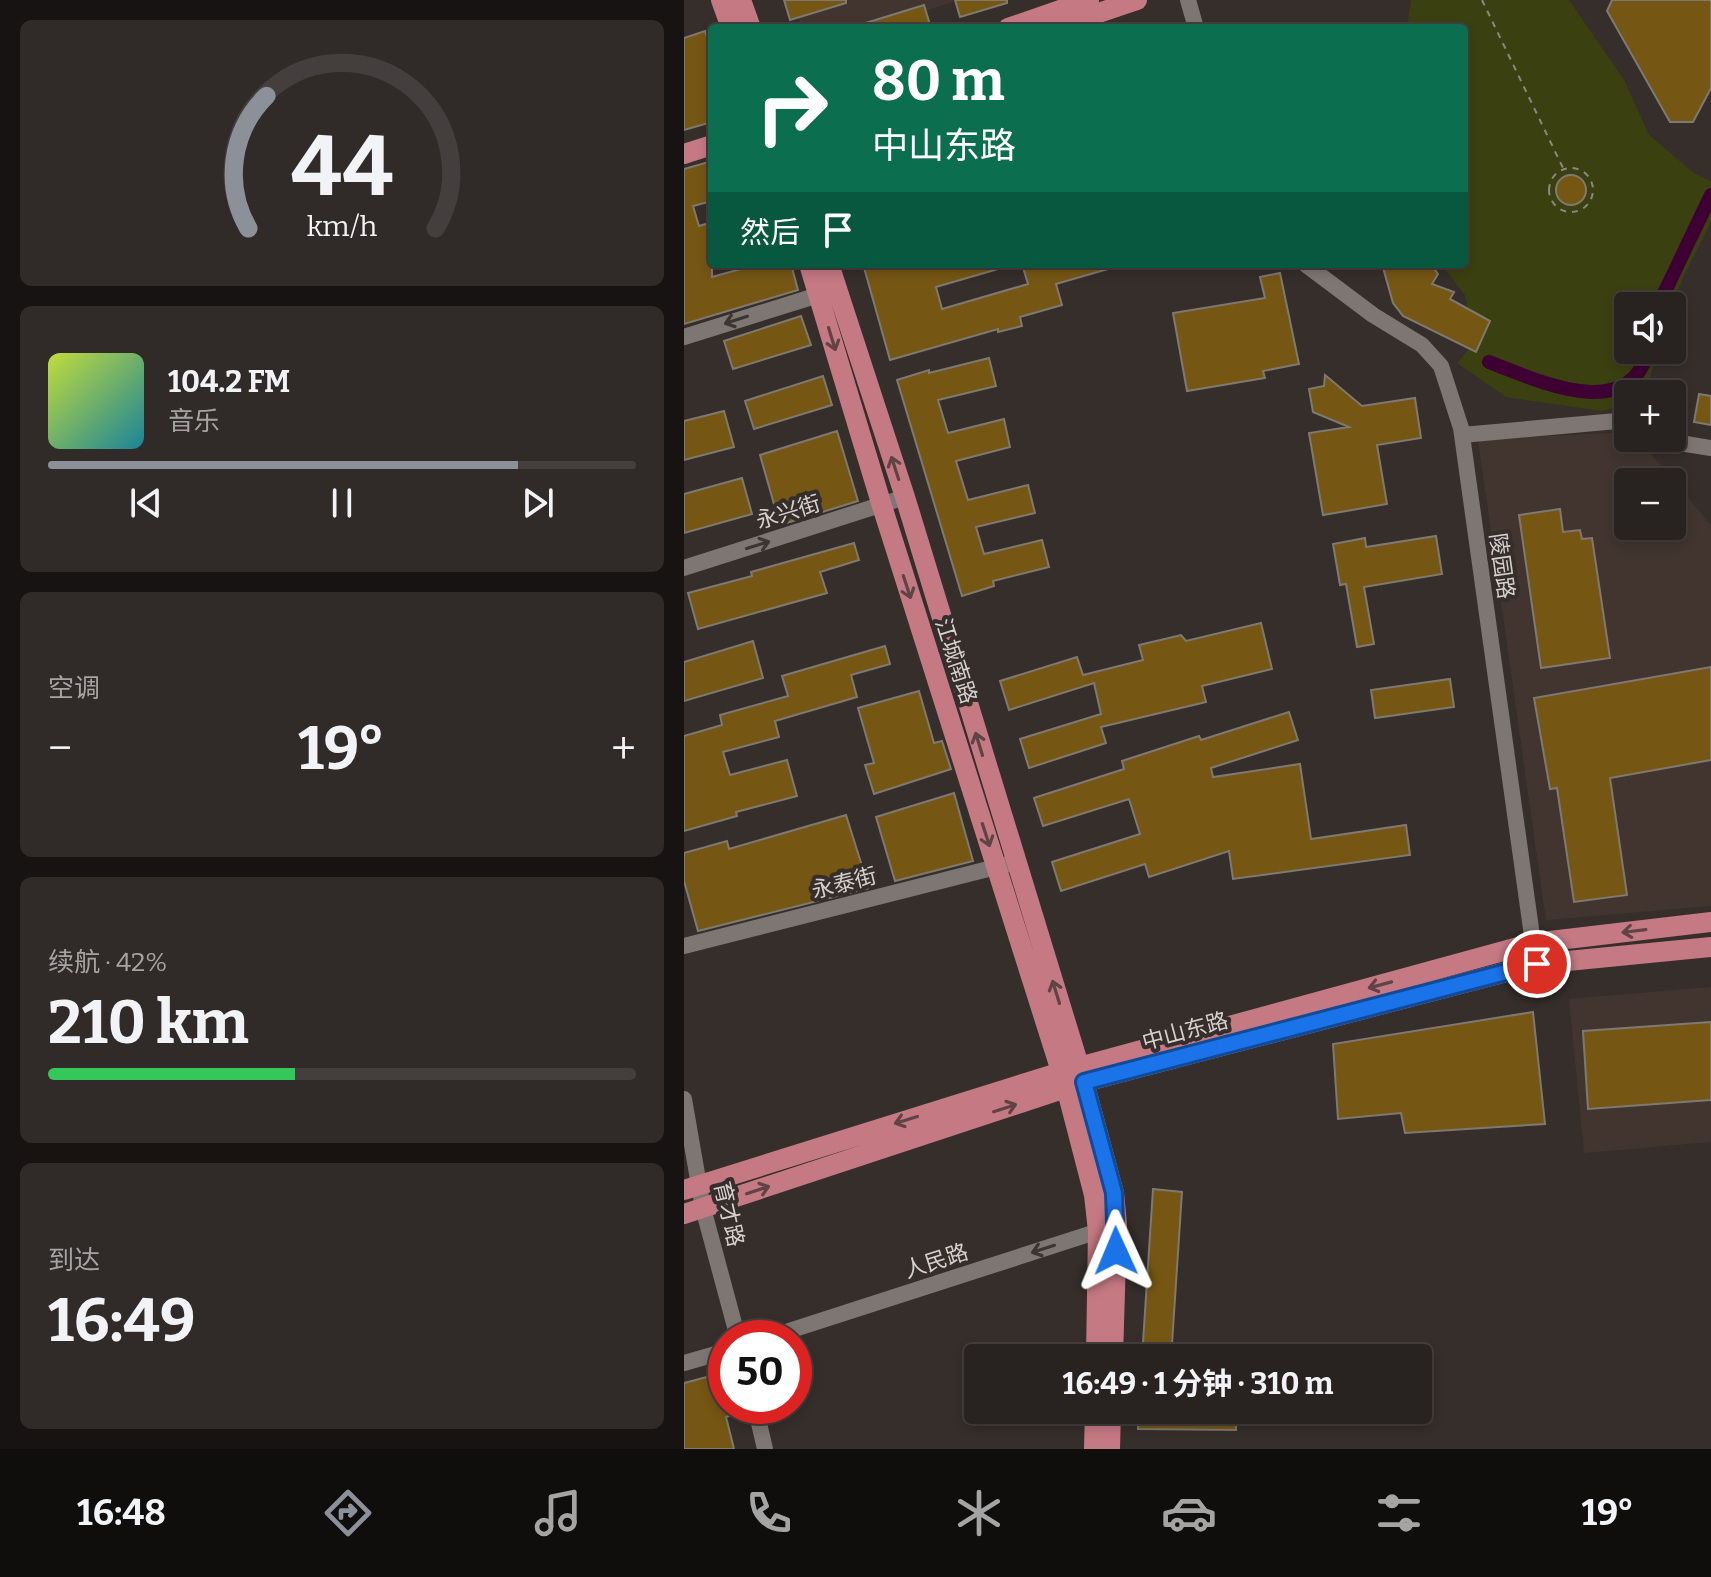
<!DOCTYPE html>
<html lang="zh">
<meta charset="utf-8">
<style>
:root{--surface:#282220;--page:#302a29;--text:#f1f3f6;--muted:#a5a4a5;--line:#443f3e;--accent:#8c9099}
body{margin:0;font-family:Bitter,"Noto Sans SC",serif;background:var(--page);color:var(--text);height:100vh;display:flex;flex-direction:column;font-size:30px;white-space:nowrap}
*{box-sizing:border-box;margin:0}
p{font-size:26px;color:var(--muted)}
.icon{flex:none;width:44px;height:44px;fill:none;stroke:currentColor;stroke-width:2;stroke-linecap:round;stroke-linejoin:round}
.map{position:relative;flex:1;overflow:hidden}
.sheet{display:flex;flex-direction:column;gap:20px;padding:20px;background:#161312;width:684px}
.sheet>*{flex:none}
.guide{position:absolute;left:24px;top:24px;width:760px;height:244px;border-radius:8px;box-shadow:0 4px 12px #0003,0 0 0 2px var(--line);background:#0b6e4f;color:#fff;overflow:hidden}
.controls{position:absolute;left:930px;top:292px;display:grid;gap:16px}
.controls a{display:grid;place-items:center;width:72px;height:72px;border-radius:8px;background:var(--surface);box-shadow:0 4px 12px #0003,0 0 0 2px var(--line);font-size:40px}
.speed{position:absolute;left:24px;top:1320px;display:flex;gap:16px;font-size:40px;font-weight:700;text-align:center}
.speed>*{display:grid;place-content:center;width:104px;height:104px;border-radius:50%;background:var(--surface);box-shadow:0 4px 12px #0003,0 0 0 2px var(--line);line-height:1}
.speed .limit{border:12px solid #d22;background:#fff;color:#111}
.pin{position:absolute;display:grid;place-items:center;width:68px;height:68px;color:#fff;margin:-34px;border:4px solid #fff;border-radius:50%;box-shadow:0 2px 8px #0007}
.me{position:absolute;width:88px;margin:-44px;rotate:359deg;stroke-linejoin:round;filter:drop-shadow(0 0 6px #0008)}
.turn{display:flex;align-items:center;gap:28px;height:168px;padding:0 32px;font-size:36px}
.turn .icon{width:104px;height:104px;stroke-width:2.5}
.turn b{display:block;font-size:56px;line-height:68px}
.then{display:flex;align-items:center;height:76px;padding:0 32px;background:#0003;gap:16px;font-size:30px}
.big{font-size:60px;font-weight:700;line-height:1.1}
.sheet .widget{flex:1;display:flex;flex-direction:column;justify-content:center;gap:12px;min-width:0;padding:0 28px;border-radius:12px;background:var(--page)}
.sheet .dial{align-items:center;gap:0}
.dial svg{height:208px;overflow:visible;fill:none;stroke:var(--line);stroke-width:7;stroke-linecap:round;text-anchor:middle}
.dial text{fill:var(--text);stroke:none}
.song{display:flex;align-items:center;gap:24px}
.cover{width:96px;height:96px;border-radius:12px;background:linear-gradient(135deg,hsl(70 70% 55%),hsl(190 70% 35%))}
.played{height:8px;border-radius:4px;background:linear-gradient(90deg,var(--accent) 80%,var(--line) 80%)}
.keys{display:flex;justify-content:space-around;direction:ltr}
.heat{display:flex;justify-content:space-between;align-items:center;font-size:44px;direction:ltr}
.charge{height:12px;border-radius:6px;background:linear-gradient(90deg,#34c759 42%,var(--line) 0)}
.trip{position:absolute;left:280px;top:1344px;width:468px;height:80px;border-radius:8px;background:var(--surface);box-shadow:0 4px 12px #0003,0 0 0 2px var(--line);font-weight:700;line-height:80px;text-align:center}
.tabs{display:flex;height:128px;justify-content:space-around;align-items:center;background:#100e0d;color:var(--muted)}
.tabs .icon{width:56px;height:56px}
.tabs .active{color:var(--accent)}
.tabs b{font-size:36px;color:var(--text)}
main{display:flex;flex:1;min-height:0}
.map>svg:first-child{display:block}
.built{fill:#42352f;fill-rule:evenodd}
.green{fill:#3b4010}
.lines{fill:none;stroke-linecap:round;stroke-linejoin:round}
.canal{stroke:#3e0033;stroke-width:14}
.building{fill:#765613;stroke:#7e7972;stroke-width:2}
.path{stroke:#8c8684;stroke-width:2;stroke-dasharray:6 6;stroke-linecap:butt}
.minor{stroke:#7e7672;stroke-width:16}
.major{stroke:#c57983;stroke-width:20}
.oneway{stroke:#3c3532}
.oneway2{stroke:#604445}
.route-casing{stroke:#114b97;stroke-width:20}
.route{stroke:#1a73e8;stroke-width:14}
.labels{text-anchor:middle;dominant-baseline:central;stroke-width:8;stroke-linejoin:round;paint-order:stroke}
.street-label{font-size:22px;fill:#d5d0ce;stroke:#352e2b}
</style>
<main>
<section class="sheet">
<div class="widget dial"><svg viewBox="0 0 100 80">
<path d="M14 69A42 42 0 1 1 86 69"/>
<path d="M14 69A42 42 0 0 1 21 18" stroke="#8c9099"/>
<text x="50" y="56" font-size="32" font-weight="700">44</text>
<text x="50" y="72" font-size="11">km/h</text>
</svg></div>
<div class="widget">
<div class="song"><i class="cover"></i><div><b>104.2 FM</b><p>音乐</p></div></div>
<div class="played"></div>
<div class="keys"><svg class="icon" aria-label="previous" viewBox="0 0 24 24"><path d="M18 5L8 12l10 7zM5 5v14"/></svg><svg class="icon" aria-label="pause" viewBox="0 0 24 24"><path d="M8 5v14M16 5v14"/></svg><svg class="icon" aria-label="next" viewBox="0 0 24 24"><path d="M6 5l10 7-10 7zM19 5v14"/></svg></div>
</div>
<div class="widget"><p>空调</p>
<div class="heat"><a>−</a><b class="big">19°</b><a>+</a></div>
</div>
<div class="widget"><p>续航 · 42%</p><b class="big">210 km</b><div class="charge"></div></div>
<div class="widget"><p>到达</p><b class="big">16:49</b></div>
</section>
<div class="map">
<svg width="1027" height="1449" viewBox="0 0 1027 1449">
<rect width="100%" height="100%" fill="#352e2b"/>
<path class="built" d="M108,0H274L191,28H118Z
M944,432V438H954L1027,525V906L862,920L794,440ZM944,482H988V526H944Z
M1027,987V1142L900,1153L885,999Z"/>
<path class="green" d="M727,0H885L940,80L965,135L1011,174L1027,181V222L998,280L988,310V306H944V350H975L960,394H944V405L918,411L822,397L773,363L791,342L781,295L757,264H780V28H723Z"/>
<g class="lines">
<path class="canal" d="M974,306L1027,195
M805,362C852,380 946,425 964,350"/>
</g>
<path class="building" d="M100,0H162V3L106,20Z
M271,0H323V3L276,17Z
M928,0H1027V88L1009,122H986L923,11Z
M240,5L247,28H175V25Z
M21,31L28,54V122L0,130V38Z
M28,161V201L9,206L15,226L28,222V277L75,264H107L114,290L0,324V169Z
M872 190a15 15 0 1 1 30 0a15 15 0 1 1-30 0Z
M179,264H321V267L252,287L258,309L344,284L338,264H431V267L372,284L378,305L336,317L338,326L314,332V329L206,360Z
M698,264H747L754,274L748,284L770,292L766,299L806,321L792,352L719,316L709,303Z
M596,273L615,364L579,371L581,378L503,391L489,313L581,298L576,277Z
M117,316L127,345L49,369L40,341Z
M305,358L312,386L254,400L264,433L320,419L326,447L272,461L284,500L344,485L351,513L292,527L300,554L358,540L365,567L309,581L310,586L278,596L213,380L245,370V373Z
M641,375L678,406L731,398L737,438L693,445L703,504L639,515L625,433L665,427L629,412L625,389L640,386Z
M139,376L148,405L70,429L61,401Z
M1015,394L1027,396V425L1010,422Z
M40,411L50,447L0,460V421Z
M153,431L174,501L96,525L76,455Z
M58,478L68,514L0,533V494Z
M876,509L879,532L896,530L898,539L908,538L926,658L857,668L835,515Z
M752,536L758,574L680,587L690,644L673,647L662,584L656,585L649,544L681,538L682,547Z
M170,543L175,560L136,572L143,593L14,629L4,593L68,576L67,572Z
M577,623L588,669L518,686L522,702L417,727L422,743L345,768L336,739L417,714L410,683L325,710L316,681L393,657L399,675L459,660L455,645L497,635L502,641Z
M69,641L79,678L0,701V662Z
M201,646L206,664L167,675L173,697L91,721L95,737L39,752L46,775L103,760L113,796L52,812L53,816L0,831V736L38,725L36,715L104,696L98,676Z
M1027,667V760L926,778L943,895L890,902L873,788L866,789L850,698Z
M766,679L770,707L691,718L687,690Z
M235,691L250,743L258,741L267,769L190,794L181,765L190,763L174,708Z
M605,712L614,740L527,768L529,777L616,764L627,839L722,825L726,855L549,879L545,851L465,877L461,864L377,891L368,862L456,834L445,799L359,826L350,798L440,769L438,761L515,736L517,740Z
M270,793L289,861L211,881L192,817Z
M162,815L185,888L14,931L0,881V853L43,841L45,849Z
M849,1012L861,1124L721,1133L717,1113L654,1119L649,1044Z
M1027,1022V1100L904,1109L899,1031Z
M469,1189L498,1192L488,1344L554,1345V1358H458Z
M34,1374L45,1416L42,1417L50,1449H0V1383Z
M455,1410H552V1430L454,1429Z"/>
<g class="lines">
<path class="path" d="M798,0L880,170
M865 190a22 22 0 1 1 44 0a22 22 0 1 1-44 0Z"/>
<path class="minor" d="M504,0L512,28
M621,264L689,315L738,345L757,366L777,428L849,943
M0,337L144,292
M778,435L944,420
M988,437L1002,444L1027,448
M0,568L221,497
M0,946L324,864
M0,1099L19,1208L54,1338
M83,1338L424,1228
M0,1363L42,1351
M71,1406L81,1449"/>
<path class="major" d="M37,0L47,28
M57,0L67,28
M324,28L405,0
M370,28L453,0
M0,154L28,145
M125,264L198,506L382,1087L410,1195L414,1231L412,1358
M145,264L221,497L400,1082L430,1193L433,1224L429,1358
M0,1190L377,1072L849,943L1027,922
M0,1214L400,1082L853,964L1027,947
M410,1449L411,1410
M426,1449L427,1410"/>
</g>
<defs><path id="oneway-shaft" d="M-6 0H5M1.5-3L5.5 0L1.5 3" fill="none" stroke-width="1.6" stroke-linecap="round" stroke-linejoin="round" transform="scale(2)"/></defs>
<g class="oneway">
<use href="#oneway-shaft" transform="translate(52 320) rotate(162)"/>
<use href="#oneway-shaft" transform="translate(74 545) rotate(-17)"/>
<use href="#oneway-shaft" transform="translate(359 1249) rotate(162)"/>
</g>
<g class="oneway2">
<use href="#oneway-shaft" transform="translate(148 339) rotate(73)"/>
<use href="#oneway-shaft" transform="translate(211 468) rotate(-108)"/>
<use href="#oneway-shaft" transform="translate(223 587) rotate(72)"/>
<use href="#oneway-shaft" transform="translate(295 744) rotate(-107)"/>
<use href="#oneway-shaft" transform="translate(302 835) rotate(72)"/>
<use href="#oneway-shaft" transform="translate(950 931) rotate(173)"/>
<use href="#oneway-shaft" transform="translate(696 985) rotate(165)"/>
<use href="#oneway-shaft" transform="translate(372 992) rotate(-107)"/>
<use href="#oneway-shaft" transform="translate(321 1108) rotate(-18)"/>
<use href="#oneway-shaft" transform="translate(222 1120) rotate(163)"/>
<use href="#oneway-shaft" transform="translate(74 1190) rotate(-18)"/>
</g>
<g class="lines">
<defs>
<path id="route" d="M432,1251L430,1193L400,1082L853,964"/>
</defs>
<use href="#route" class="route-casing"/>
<use href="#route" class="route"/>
</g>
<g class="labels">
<g class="street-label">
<text transform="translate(104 512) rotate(-17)">永兴街</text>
<text transform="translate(818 566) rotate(82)">陵园路</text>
<text transform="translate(272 661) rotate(72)">江城南路</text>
<text transform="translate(160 883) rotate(-14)">永泰街</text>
<text transform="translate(501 1031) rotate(-15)">中山东路</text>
<text transform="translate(45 1214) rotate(77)">育才路</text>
<text transform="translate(252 1261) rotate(-18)">人民路</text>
</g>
</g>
</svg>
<div class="controls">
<a><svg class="icon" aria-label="sound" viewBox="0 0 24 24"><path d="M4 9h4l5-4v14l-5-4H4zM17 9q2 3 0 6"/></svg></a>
<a>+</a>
<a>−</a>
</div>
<div class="speed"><div class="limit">50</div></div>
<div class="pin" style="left:853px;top:964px;background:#d93025"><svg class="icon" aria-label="arrive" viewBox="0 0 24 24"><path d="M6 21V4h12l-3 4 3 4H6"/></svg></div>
<svg class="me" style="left:432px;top:1251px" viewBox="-20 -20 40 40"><path d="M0-17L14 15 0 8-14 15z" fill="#1a73e8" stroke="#fff" stroke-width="4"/></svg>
<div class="trip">16:49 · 1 分钟 · 310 m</div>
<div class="guide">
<div class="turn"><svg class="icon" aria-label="right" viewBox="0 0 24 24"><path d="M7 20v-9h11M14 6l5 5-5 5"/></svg><div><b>80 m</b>中山东路</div></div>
<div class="then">然后<svg class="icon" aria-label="arrive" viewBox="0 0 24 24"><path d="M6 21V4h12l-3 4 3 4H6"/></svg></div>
</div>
</div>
</main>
<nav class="tabs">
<b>16:48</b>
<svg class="icon active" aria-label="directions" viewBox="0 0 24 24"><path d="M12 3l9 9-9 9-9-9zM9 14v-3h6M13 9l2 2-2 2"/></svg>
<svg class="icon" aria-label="music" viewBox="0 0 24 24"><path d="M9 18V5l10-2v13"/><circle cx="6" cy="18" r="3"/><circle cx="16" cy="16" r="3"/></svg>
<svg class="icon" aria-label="phone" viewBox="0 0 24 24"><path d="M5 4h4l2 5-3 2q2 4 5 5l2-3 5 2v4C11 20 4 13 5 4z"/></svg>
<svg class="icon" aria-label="climate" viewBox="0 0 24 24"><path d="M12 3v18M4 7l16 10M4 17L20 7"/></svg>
<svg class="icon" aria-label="car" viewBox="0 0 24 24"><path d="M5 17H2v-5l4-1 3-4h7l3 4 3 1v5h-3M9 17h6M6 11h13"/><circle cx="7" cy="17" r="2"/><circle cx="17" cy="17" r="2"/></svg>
<svg class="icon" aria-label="filters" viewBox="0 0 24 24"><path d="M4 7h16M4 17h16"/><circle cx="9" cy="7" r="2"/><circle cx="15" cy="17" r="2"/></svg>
<b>19°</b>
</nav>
